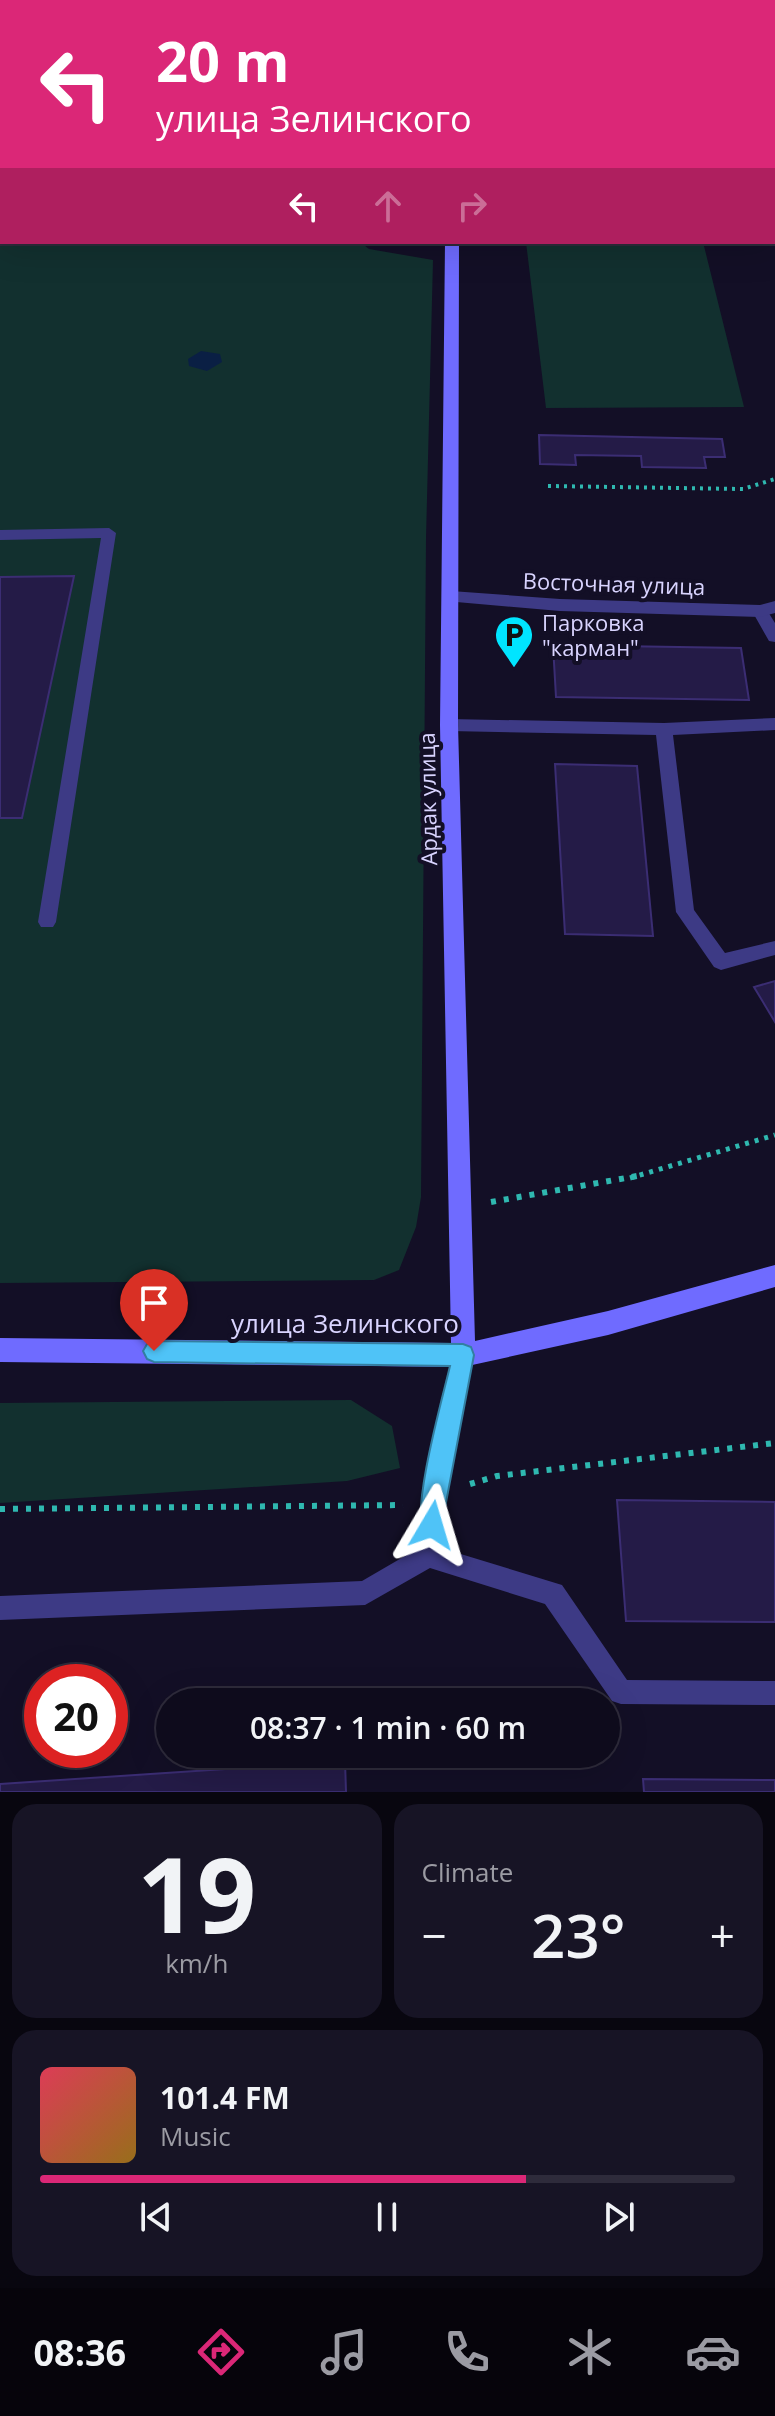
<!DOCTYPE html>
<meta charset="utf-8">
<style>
:root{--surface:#0e0b1c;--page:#171425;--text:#f1f3f6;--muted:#9b9ba3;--line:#2e2b3b;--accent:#db2777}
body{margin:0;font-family:"Open Sans",sans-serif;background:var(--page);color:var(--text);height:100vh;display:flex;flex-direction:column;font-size:30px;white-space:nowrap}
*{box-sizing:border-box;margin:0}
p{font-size:26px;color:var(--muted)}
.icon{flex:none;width:44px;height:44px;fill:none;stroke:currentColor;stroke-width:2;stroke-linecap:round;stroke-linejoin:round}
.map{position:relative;height:1792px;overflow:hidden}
.sheet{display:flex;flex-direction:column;gap:12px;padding:12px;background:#08060f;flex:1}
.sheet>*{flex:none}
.hud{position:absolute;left:0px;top:0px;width:776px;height:244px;box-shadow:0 8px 32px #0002,0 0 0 2px var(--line);background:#db2777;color:#fff;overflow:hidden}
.speed{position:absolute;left:24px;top:1664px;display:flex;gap:16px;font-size:40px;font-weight:700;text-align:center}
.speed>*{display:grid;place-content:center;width:104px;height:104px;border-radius:50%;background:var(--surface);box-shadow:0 8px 32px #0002,0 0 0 2px var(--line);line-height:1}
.speed .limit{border:12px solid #d22;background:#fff;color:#111}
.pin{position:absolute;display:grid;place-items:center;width:68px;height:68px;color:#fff;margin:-82px -34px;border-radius:50% 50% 50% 0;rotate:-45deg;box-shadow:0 0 8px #0007}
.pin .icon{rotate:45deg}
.me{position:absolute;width:88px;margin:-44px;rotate:7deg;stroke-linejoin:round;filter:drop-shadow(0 0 6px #0008)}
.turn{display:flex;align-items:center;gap:28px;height:168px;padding:0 24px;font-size:36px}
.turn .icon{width:104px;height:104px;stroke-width:2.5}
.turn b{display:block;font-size:56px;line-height:68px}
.lanes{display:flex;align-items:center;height:76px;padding:0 24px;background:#0003;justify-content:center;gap:40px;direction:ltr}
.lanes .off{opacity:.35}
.big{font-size:60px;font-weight:600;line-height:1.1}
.sheet .tile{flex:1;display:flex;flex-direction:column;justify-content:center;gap:12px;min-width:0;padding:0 28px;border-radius:24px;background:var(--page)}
.sheet .dial{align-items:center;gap:0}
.dial b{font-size:104px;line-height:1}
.song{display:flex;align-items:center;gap:24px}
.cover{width:96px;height:96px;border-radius:12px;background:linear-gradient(135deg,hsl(350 70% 55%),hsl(40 70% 35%))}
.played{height:8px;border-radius:4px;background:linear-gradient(90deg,var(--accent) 70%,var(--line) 70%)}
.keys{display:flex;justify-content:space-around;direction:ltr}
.heat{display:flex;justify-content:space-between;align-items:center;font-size:44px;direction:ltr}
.sheet .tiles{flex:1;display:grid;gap:12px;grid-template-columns:1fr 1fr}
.tile:last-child{grid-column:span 2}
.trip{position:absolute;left:156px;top:1688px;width:464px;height:80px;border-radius:40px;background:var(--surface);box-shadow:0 8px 32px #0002,0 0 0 2px var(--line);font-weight:600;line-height:80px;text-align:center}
.tab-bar{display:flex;height:128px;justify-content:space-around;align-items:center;background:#06040b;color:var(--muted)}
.tab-bar .icon{width:56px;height:56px}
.tab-bar .on{color:var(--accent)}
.tab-bar b{font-size:36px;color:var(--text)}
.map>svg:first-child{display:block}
.green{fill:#12302f}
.water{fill:#0a1f44}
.building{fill:#241b47;stroke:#3b2d73;stroke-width:2}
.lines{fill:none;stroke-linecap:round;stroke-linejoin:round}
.path-far2{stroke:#2fb8b0;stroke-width:4;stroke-dasharray:3 5;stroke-linecap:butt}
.path-far1{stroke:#2fb8b0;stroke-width:5;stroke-dasharray:4 6;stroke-linecap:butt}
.path{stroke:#2fb8b0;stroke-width:6;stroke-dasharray:5 8;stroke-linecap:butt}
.lane{fill:#3d3a85;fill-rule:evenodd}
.street{fill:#3d3a85;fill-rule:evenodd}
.secondary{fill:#6f6bff;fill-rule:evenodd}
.route{fill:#4fc3f7;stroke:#337fa1;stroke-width:2}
.labels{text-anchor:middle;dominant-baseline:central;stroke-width:8;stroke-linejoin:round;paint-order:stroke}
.street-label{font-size:22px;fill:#d9d4ff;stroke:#130f26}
.poi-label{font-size:22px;fill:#d9d4ff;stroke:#130f26;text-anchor:start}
.near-street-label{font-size:26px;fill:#d9d4ff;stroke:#130f26}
</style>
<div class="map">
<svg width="775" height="1792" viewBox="0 0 775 1792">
<rect width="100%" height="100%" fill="#130f26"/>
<path class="green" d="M0,206L2,242H360L369,249L433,260L426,538L421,1197L416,1227L399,1270L374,1280L0,1283Z
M526,242H703L744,407L546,408Z
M351,1400L392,1426L400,1468L347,1481L0,1503V1403Z"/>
<path class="water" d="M201,351L220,354L222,362L207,371L189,366L188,359Z"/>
<path class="building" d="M539,435L722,439L725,457H704L706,468L642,467L641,456L575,455L576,465L540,464Z
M74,576L22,818H0V577Z
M553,645L741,648L749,700L556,697Z
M555,764L637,766L653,936L565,934Z
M775,981V1022L754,987Z
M617,1500L775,1502V1622L626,1621Z
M345,1761L346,1792H0V1784Z
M643,1779L775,1780V1792H644Z"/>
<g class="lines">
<path class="path-far2" d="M548,486L743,489L775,479"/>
<path class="path-far1" d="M630,1178L775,1135"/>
<path class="path" d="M491,1202L637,1176
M470,1484L497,1476L775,1443
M0,1509L403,1505"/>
<path class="lane" d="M339,0H349V2H339Z
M523,0H533V2H523Z
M615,0H625V2H615Z
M774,84H775V90H774Z
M0,117H2V123H0Z
M109,528L116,533L56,922L53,927H41L38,922L101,538L0,540V530Z
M760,606L765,607L775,623V642L769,641L752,611Z
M775,718V730L673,735L694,910L725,953L775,941V955L721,970L714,967L676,912L656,735L449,731L441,725L449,719L664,723Z
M463,1344L471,1347L474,1355L450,1474L441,1548L562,1585L627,1680L775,1681V1705L621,1704L612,1701L545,1604L430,1568L365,1605L0,1620V1596L362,1581L417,1549L426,1474L452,1355L455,1347Z"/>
<path class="street" d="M774,155H775V163H774Z
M0,189H2V197H0Z
M451,591L560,599L760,605L775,601V613L760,617L560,611L445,601L442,597Z"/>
<path class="secondary" d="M444,0H456V2H444Z
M445,242H459L458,725L475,1341L608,1311L775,1265V1287L608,1335L463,1367L0,1362V1338L451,1343L440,725Z"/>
</g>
<path class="route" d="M154,1341L463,1344L471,1347L474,1355L440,1534L432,1537L423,1534C412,1506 442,1400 450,1366L154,1362L147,1359L143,1351L147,1344Z"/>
<defs>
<symbol id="parking-pin" viewBox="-11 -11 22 30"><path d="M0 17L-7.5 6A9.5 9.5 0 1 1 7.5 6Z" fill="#00e5ff" stroke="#130f26"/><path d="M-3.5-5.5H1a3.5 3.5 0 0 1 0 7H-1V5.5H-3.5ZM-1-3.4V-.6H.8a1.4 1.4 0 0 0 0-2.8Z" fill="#111"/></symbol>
</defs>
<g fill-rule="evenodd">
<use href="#parking-pin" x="492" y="613" width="44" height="60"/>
</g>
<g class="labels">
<g class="street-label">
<text transform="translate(614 583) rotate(2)">Восточная улица</text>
<text transform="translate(427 799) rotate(-91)">Ардак улица</text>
</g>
<g class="poi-label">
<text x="542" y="622">Парковка<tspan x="542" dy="25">"карман"</tspan></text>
</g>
<g class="near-street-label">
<text x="345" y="1323">улица Зелинского</text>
</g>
</g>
</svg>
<div class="speed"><div class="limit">20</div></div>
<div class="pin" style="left:154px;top:1351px;background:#d93025"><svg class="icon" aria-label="arrive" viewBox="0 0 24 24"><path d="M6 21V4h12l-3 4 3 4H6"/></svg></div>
<svg class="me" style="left:432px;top:1525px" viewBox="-20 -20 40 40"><path d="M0-17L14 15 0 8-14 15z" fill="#4fc3f7" stroke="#fff" stroke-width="4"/></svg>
<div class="trip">08:37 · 1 min · 60 m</div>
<div class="hud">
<div class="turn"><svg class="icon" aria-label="left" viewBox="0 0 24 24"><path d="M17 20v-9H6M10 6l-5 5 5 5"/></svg><div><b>20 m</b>улица Зелинского</div></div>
<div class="lanes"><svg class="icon" aria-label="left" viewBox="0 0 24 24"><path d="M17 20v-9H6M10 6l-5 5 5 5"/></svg><svg class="icon off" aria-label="ahead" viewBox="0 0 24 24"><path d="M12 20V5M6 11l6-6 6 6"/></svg><svg class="icon off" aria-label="right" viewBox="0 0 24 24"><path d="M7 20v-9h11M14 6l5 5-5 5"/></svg></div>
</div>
</div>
<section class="sheet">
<div class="tiles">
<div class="tile dial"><b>19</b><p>km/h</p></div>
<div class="tile"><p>Climate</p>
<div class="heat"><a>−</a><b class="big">23°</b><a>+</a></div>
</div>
<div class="tile">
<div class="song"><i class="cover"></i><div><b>101.4 FM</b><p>Music</p></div></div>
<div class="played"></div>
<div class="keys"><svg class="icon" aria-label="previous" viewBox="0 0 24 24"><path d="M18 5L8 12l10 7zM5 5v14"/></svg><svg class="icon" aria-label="pause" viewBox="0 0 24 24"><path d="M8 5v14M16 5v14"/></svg><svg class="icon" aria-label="next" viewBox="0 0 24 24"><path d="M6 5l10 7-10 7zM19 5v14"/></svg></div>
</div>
</div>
</section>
<nav class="tab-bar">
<b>08:36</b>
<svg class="icon on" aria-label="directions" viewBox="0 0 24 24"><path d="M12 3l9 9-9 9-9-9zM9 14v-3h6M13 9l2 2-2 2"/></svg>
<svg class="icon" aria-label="music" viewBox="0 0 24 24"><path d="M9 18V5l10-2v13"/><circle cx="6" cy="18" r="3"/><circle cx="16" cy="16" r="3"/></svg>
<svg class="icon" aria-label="phone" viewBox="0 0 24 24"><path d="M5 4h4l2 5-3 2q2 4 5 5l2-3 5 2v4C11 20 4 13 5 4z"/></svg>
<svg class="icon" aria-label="climate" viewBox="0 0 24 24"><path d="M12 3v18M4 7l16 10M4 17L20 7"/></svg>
<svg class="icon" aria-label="car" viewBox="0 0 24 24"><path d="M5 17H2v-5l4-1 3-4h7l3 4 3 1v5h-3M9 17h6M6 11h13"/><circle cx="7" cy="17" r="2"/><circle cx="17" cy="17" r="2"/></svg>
</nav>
